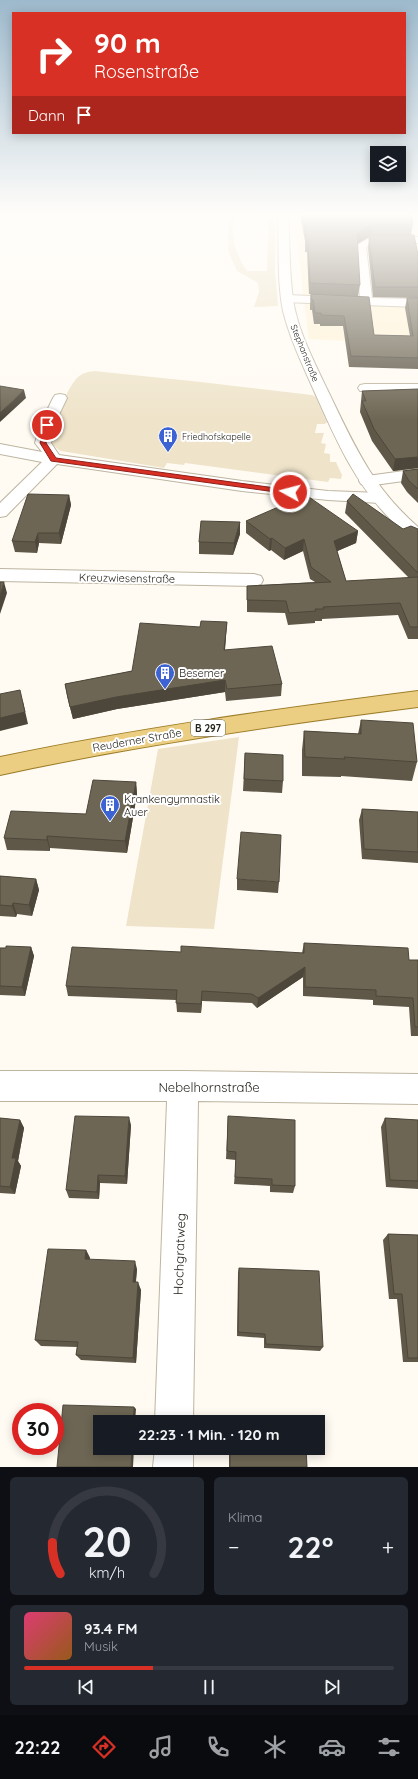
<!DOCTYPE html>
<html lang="de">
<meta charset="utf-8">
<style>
:root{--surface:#171b24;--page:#242831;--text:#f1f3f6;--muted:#9ea1a6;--line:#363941;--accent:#d93025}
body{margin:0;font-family:Quicksand,sans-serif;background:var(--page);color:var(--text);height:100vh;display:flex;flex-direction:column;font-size:15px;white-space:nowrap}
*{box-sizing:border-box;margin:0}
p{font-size:13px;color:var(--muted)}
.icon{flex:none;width:22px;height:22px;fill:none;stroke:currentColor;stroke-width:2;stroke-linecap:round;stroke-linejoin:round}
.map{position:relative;height:1467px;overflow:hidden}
.details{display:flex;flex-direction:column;gap:10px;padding:10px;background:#0d0f14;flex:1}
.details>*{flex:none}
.guide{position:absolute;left:12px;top:12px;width:394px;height:122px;border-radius:0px;box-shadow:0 2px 10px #0003;background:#d93025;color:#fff;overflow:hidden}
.fabs{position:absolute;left:370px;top:146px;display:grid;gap:8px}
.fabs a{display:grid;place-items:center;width:36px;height:36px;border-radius:0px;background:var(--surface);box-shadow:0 2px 10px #0003;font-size:20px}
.speed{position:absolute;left:12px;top:1403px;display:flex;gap:8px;font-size:20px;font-weight:700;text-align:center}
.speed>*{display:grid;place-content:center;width:52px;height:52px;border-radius:50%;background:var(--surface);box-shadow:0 2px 10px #0003;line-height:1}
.speed .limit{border:6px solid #d22;background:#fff;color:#111}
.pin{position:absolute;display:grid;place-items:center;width:34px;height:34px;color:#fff;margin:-17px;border:2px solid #fff;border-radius:50%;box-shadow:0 1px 4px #0007}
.me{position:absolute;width:44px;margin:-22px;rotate:277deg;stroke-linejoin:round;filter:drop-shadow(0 0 3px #0008)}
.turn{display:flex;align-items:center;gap:14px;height:84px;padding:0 16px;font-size:18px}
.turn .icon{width:52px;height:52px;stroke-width:2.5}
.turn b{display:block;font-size:28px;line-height:34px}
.then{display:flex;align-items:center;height:38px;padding:0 16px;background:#0003;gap:8px;font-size:15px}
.big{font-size:30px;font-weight:800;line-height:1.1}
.details .widget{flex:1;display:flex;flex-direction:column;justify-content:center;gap:6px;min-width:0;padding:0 14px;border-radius:6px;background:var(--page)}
.details .dial{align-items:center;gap:0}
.dial svg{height:104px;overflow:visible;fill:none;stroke:var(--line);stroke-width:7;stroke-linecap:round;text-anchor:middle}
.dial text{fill:var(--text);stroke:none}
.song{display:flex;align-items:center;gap:12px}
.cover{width:48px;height:48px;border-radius:6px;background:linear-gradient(135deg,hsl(340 70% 55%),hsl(30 70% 35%))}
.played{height:4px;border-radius:2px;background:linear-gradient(90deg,var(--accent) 35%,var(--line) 35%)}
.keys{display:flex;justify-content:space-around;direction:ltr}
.heat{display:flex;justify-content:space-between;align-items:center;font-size:22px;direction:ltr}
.details .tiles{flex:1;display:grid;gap:10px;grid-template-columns:1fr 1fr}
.widget:last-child{grid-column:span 2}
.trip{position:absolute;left:93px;top:1415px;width:232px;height:40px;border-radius:0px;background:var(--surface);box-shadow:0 2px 10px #0003;font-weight:800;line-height:40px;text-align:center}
.menu{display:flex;height:64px;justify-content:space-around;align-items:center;background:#090b0e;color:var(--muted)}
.menu .icon{width:28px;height:28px}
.menu .selected{color:var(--accent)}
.menu b{font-size:18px;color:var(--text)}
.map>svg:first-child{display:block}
.built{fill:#fff2d5}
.green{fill:#efe4ca}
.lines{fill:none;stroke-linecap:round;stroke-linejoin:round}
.minor-casing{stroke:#beb5a1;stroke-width:2}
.tertiary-casing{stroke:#beb5a1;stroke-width:2}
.primary-casing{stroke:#9d7d28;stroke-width:2}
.minor{fill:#fff;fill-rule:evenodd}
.tertiary{fill:#fff;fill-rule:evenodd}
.primary{fill:#ebce82;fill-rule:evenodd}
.wall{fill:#5f5848}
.shaded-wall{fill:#4d473b}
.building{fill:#6e6654;stroke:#4d473b}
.route{fill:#d93025;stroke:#8d1f18}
.labels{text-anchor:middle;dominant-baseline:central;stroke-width:4;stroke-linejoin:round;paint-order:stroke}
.far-street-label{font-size:9px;fill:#26231b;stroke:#fff}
.far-poi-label{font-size:9px;fill:#26231b;stroke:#fff;text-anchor:start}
.shield{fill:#fff;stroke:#67655f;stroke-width:1}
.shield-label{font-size:10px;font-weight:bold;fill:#26231b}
.street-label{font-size:11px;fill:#26231b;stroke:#fff}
.poi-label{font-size:11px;fill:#26231b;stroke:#fff;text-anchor:start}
.near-street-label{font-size:13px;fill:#26231b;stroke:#fff}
</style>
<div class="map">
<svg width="418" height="1467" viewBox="0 0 418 1467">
<rect width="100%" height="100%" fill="#fffbf3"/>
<path class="built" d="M293,214H418V344L309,339Z"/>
<path class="green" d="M229,214H236C228,233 236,255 247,271H267L268,230L265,214H276L275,270L278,306L254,307L259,292L258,283L237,271L228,251Z
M94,371L201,382L312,395L316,397L327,422L325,424H317L315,433H324L321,443L326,444L324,453L330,454V462H336L342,475L341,479L330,478L328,482L185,463L184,465L167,463L164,468L61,451C57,449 52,445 51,440C50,428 68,387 77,378C82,373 88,372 94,371Z
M239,737L214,929L126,926L158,749Z"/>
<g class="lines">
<defs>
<path id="minor" d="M371,237H418V243H373L366,247L372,298L418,299V307L283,302L281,299L283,296L287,295L360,298L356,246Z
M365,384H418V392L360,391L358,388L360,385Z
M60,394L65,395L67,398L54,425L51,443L59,455L242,481L328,491L380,493L386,494L388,498L386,502L380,503L328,500L242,491L57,464L6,516L0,517V503L42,462L0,454V444L42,452L35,443L40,425L53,398L55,395Z
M418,469V479L367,486L361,484L359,481L361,478L367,476Z
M0,569L254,574L261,576L263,580L261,584L254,586L0,581Z
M0,1071H183L418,1074V1104L198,1101L193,1422H155L167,1101H0Z
M155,1448H193V1467H153Z"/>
<path id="tertiary" d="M278,214H288C290,242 289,271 293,299C297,329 313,359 326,387C353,442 370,485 418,527V541C408,539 401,530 394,523C356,486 336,440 315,393C303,366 290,339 283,311C277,281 279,245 278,214Z"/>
<path id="primary" d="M418,691V707C278,725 138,745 0,775V757C138,728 278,709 418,691Z"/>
</defs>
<use href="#minor" class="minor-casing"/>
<use href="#tertiary" class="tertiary-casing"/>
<use href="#primary" class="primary-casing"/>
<use href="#minor" class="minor"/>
<use href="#tertiary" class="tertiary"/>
<use href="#primary" class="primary"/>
</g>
<path class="wall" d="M300,214H411L413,224L411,235L418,255V298L373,297L368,248L369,238L374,236H371L357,244L360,285L358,296L374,335L410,336L405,308L407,298H418V369L349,367L343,326H320V324H314L312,310H310V304L311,294H309L307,252H305V241Z
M418,389V468L393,471L372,441L360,412L362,391Z
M418,469V503L407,492L401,483L403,471Z
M69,495L71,505L61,544L39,543L37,553L15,552L12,541Z
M347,501L403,529H418V639H408L398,615L322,619V621H315V623L288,625L285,613L247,612V586L315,582L310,579L303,551L284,560L271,550L269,551L246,533V521L358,531L356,543L337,551L346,581L409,578L345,513Z
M240,522V534L233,555L199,554V542Z
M227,622L225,650L282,684L281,696L226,701L225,692L117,709L73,719L67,696L65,684L132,671L200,627Z
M361,720L417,762L412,781L341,776V777L302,776V750L304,731L358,734Z
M245,753L283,781L282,793L243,791Z
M136,782L137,794L127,853L50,848V851L7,850L4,838L86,814Z
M362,809L418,812V863L362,859L359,820Z
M0,876L36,879L39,890L32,916L17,914L16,917L0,916Z
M237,879L279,882L278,893L237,890Z
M304,943L409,960H418V1036H411L409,1007L373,1005V1000L303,996V977L257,1008L252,1003L202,1001L201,1013L177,1012L176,1000L68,996L66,986L181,952L302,953Z
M31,947L34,956L25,996L0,995V948Z
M228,1116L295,1186L293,1193L270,1192V1186L234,1184L236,1160L226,1159Z
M0,1118L20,1120L24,1128L18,1161L21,1166L15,1194L0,1193Z
M385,1118L418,1120V1189L386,1187L381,1127Z
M131,1125L127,1184L100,1183L99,1199L69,1198L66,1190Z
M388,1234L418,1235V1362H403L397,1299H389L383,1240Z
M86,1250L90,1258V1260L137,1269L136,1282L141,1290L136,1363L81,1360L76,1355L77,1347L41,1346L35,1340Z
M239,1268L323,1347L320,1351L264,1348V1338L237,1336L238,1273Z
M229,1448H306L307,1467H229Z"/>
<path class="shaded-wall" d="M372,224L371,236L355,245L357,234Z
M24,390L26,398L0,422V413Z
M418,457V468L393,471L395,459Z
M69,495L71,505L61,544L59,533Z
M240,522V534L233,555L234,543Z
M358,531L356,543L333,553L334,541Z
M38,533L39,543L37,553L35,542Z
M272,538L271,550L269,551L270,539Z
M304,539L303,551L284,560L285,548Z
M4,582L7,593L0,614V596Z
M227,622L226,634L224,662V650Z
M225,680V692L117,709L73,719L70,707L116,697Z
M23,702L28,724L0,731V718Z
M136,782L137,794L127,853L125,841Z
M47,836L50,848V851L47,840Z
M36,879L39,890L32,916L29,905Z
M13,903L17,914L16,917L12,906Z
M31,947L34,956L25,996L22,987Z
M305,967L303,977L257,1008L258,998Z
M202,991V1001L201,1013V1004Z
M129,1117L131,1125L127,1184L125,1176Z
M20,1120L24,1128L18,1161L21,1166L15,1194L10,1187L12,1158Z
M98,1175L100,1183L99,1199L97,1192Z
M86,1250L90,1258L89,1267L85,1259Z
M135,1261L137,1269L135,1289L133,1282Z
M138,1282L141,1290L136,1363L133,1358Z
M134,1407L136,1409L135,1422H133Z
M132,1448H134L133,1467H131Z"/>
<path class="building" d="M303,214H411L413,224H372L357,234L360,285L310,283L308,241H306V230Z
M375,235H414L418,255V287H375L369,238Z
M311,294L369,297L374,335L413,336L407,298H418V358L351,356L344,316L321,315V313H315L313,300H311Z
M0,386L24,390L0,413Z
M418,389V457L395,459L374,429L362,401H366L362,391Z
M418,469V489L409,481L403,471Z
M28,494L69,495L59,533H38L35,542L12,541Z
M353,494L403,529L411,526L418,529V573L347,501Z
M306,495L358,531L334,541L346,581L418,577V627H410L400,603L323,607L324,609H315L316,611L289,613L286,601L247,600V586L331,582L311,567L304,539L285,548L272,538L270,539L246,521Z
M201,521L240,522L234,543L199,542Z
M0,582H4L0,596Z
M201,621L227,622L224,650L272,646L282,684L227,689L225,680L116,697L70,707L65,684L132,671L140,623L200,627Z
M20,690L25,712L0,718V694Z
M361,720L413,723L417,762L344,757L345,759L305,757L304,731L361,734Z
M245,753L283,755V781L244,779Z
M93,780L136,782L125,841L47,836V840L4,838L11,811L86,814Z
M362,809L418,812V852L364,849Z
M241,832L281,835L279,882L237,879Z
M0,876L36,879L29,905L13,903L12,906L0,905Z
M304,943L408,948L409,960H418V1027H415L413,998L376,996V990L305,987V967L258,998L252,994L202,991L201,1004L176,1003L177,990L66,986L72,947L181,952V946L304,953Z
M6,946L31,947L22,987L0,986V948H6Z
M75,1116L129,1117L125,1176L98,1175L97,1192L66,1190Z
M228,1116L295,1120V1186L272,1185V1179L235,1177L236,1152L227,1151Z
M0,1118L20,1120L12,1158H16L10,1187L0,1186Z
M385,1118L418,1120V1181L390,1180Z
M388,1234L418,1235V1358H408L402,1294H394Z
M48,1249L86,1250L85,1259L135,1261L133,1282H138L133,1358L76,1355L78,1342L35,1340Z
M239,1268L319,1271L323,1347L266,1344L265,1334L238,1332Z
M63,1405L134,1407L133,1422H100V1448H132L131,1467H57Z
M230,1420L286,1422H230Z
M230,1448H306L307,1467H230Z"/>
<linearGradient id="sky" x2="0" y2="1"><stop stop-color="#9db9cc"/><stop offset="0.51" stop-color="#fffdfa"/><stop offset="1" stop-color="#fffdfa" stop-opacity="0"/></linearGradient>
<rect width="418" height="420" fill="url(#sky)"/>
<path class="route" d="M45,424L50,425L46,443L56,458L290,490L294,492L290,494L51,461L40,443Z"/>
<defs>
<symbol id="building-pin" viewBox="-11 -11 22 30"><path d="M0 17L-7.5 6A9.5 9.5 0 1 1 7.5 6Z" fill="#3d62d4" stroke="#fff"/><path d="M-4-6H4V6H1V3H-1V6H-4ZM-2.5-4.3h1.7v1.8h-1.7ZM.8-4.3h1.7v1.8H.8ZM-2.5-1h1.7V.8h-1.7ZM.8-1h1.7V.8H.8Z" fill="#fff"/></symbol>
</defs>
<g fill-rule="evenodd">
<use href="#building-pin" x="157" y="425" width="22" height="30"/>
<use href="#building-pin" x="154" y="662" width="22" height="30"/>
<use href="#building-pin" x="99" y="794" width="22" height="30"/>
</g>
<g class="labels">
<g class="far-street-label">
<text transform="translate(305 353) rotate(68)">Stephanstraße</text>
</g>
<g class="far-poi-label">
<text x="182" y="436">Friedhofskapelle</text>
</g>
<rect class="shield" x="191" y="720" width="34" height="16" rx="3"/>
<g class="shield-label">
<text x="208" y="728">B 297</text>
</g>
<g class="street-label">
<text transform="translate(127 578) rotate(1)">Kreuzwiesenstraße</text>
<text transform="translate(137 740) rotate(-10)">Reuderner Straße</text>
</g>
<g class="poi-label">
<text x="179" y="673">Besemer</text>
<text x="124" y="799">Krankengymnastik<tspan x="124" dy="13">Auer</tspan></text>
</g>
<g class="near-street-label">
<text x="209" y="1087">Nebelhornstraße</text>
<text transform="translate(179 1254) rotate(-88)">Hochgratweg</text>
</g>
</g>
</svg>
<div class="fabs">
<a><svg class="icon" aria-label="layers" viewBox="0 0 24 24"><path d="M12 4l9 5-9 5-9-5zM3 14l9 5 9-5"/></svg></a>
</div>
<div class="speed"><div class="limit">30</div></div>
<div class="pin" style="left:47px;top:425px;background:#d93025"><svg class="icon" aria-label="arrive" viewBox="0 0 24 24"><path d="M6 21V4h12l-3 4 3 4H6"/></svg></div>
<svg class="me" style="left:290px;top:492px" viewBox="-20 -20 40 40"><circle r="17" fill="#d93025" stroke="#fff" stroke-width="3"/><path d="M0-11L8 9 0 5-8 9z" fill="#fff"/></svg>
<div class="trip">22:23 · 1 Min. · 120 m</div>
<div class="guide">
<div class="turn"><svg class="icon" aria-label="right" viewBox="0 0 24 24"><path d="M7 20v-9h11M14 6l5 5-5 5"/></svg><div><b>90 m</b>Rosenstraße</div></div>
<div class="then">Dann<svg class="icon" aria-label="arrive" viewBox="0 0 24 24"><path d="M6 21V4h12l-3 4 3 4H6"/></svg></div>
</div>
</div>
<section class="details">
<div class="tiles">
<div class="widget dial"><svg viewBox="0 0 100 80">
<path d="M14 69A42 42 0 1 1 86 69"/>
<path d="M14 69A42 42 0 0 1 8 45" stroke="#d93025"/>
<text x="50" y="56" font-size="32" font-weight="700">20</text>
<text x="50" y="72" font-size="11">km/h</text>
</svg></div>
<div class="widget"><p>Klima</p>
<div class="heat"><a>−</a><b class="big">22°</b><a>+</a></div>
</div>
<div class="widget">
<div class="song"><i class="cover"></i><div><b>93.4 FM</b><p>Musik</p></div></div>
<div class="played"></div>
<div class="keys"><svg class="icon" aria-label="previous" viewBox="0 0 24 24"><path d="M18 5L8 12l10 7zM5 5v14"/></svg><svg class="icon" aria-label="pause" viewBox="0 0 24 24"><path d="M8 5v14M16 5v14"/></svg><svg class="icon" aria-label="next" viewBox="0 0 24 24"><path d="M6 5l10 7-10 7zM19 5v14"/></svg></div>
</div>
</div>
</section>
<nav class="menu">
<b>22:22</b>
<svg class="icon selected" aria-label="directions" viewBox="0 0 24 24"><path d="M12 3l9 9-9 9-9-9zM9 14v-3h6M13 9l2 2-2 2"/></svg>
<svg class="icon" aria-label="music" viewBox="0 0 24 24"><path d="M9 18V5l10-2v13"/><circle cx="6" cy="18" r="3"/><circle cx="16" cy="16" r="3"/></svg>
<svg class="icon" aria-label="phone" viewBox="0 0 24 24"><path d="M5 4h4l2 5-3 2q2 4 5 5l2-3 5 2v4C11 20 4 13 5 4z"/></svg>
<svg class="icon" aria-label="climate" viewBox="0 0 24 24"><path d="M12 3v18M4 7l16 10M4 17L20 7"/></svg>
<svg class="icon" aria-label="car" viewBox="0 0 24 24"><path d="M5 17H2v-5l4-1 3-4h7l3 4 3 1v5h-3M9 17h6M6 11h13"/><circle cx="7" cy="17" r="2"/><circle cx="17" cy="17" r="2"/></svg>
<svg class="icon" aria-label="filters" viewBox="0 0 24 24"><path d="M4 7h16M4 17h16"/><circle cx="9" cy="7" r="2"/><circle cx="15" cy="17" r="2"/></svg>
</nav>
